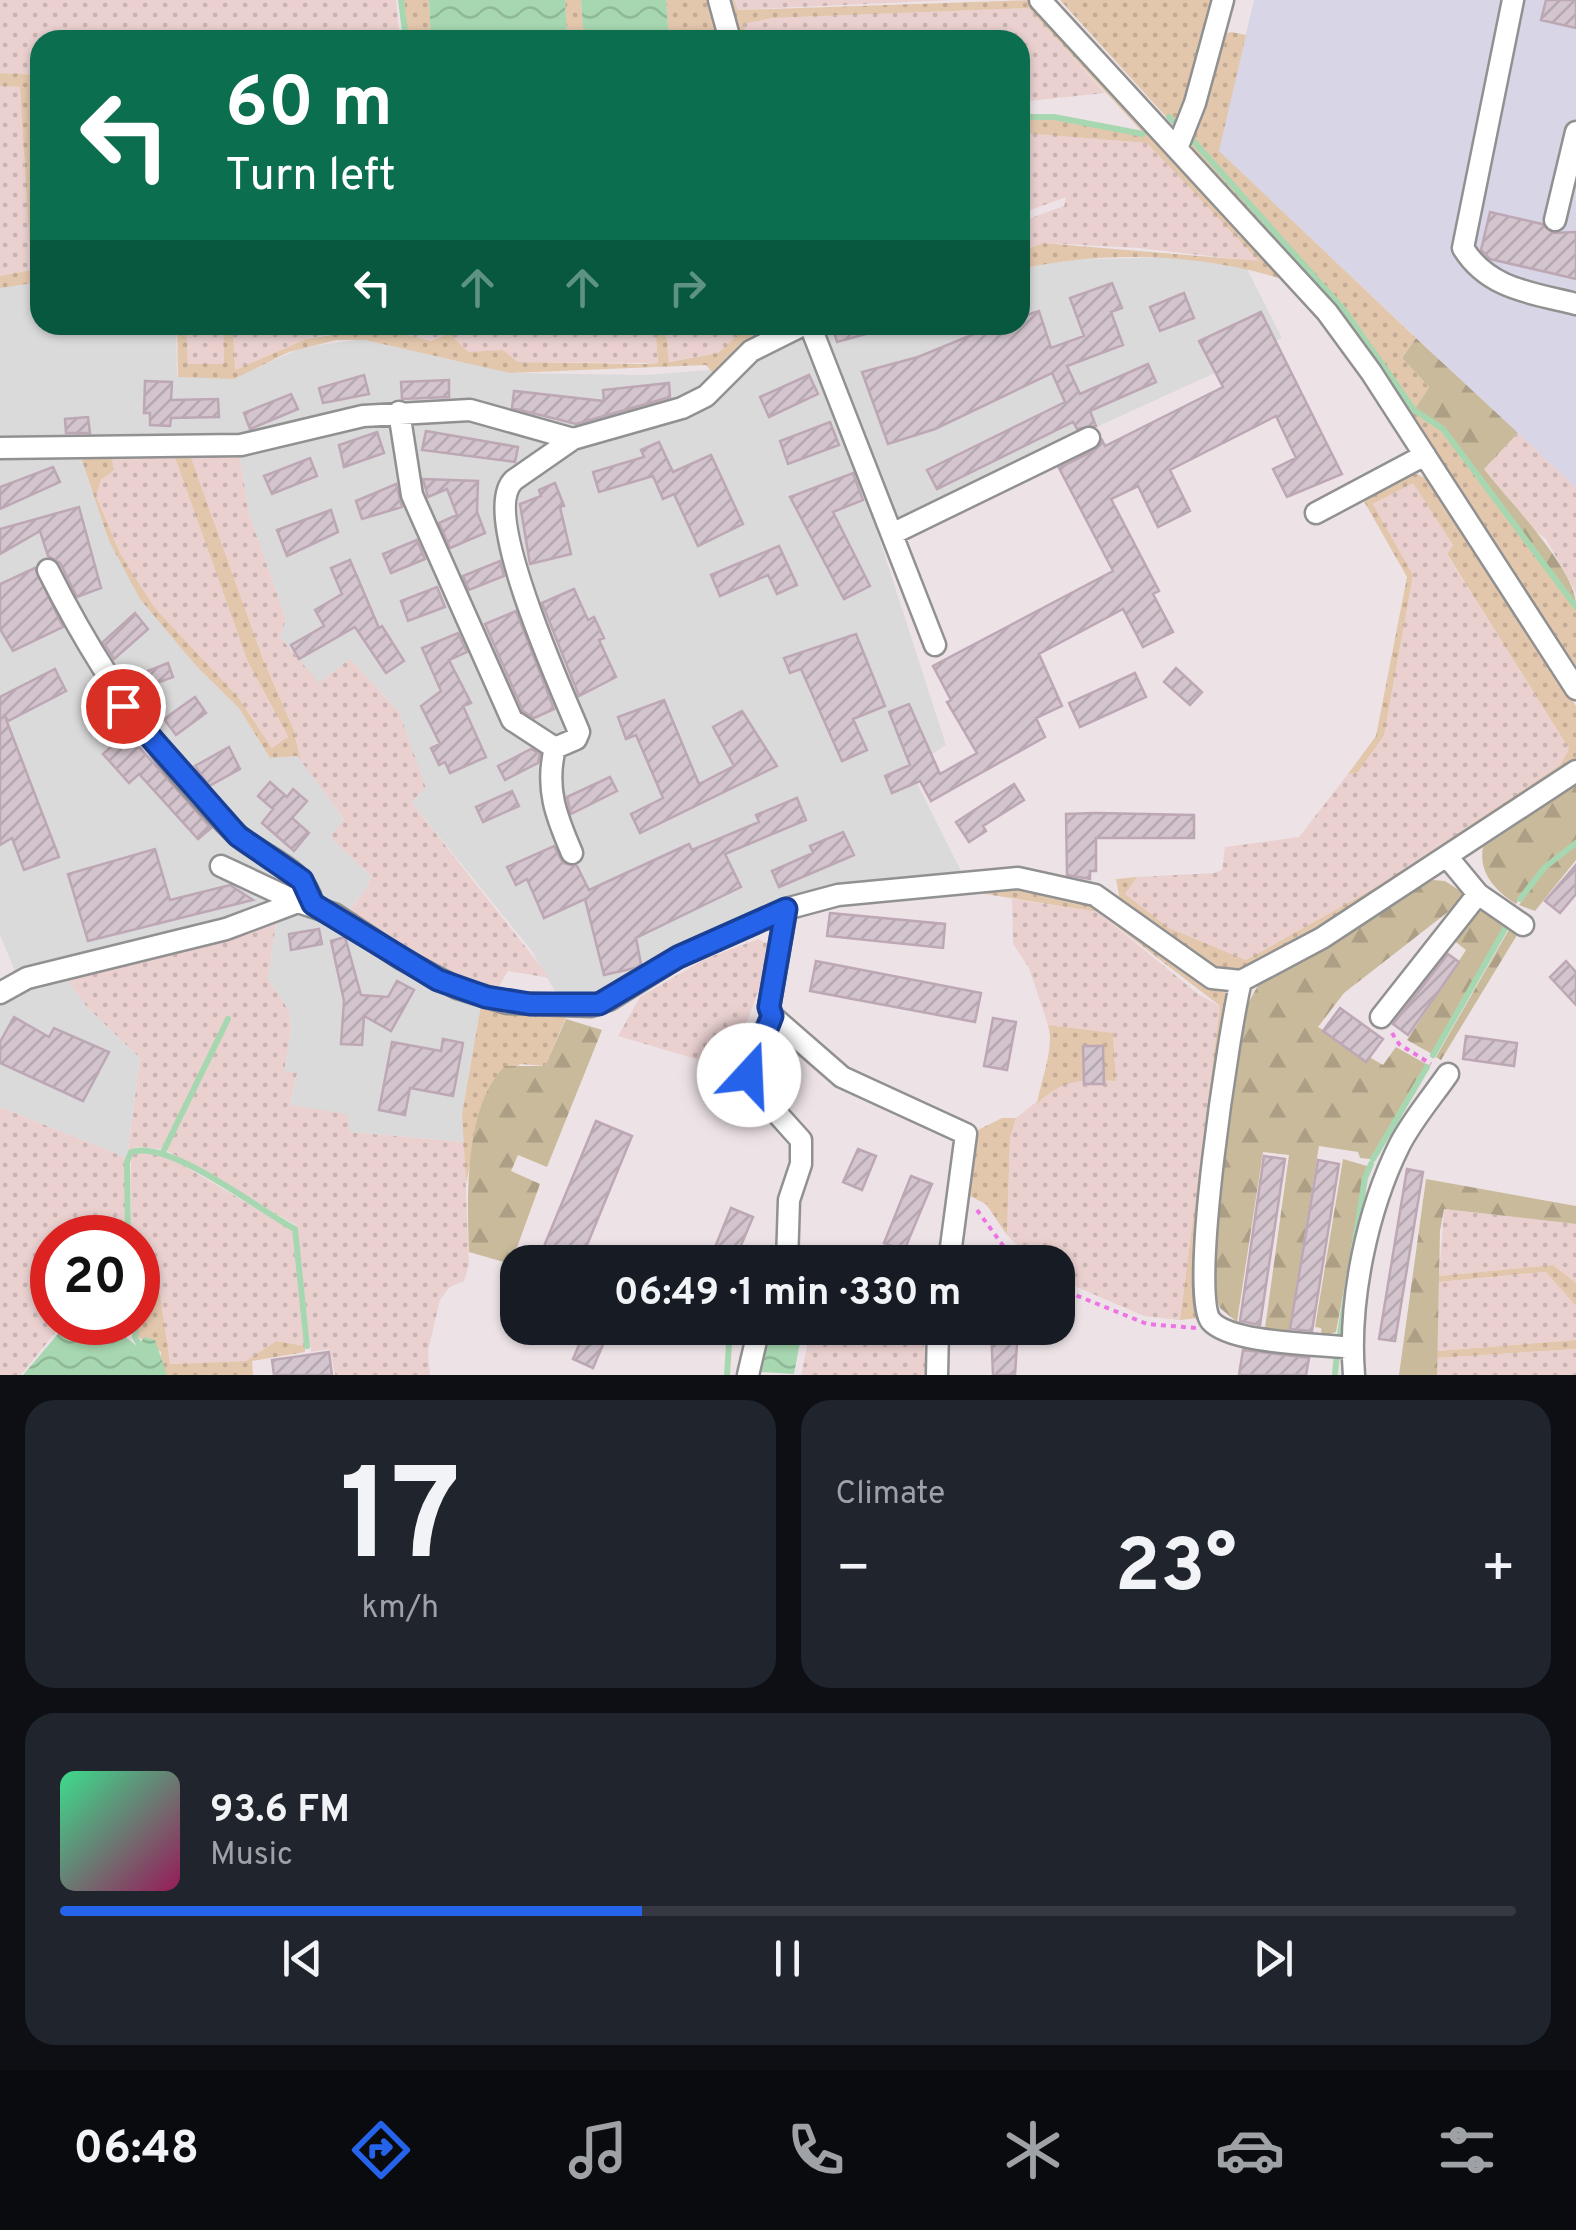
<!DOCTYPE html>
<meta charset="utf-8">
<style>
:root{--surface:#171b24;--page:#20242c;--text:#f1f3f6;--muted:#9ea1a6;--line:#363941;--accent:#2563eb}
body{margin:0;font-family:Overpass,sans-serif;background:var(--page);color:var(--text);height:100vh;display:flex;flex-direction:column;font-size:38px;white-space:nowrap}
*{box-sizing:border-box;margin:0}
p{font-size:32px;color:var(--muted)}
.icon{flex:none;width:55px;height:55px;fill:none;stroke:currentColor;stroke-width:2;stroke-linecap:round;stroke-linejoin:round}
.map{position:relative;height:1375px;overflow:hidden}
.details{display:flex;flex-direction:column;gap:25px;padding:25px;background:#0d0f14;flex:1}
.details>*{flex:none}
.guide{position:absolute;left:30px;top:30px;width:1000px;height:305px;border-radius:30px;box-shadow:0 2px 8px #0004;background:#0b6e4f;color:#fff;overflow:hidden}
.speed{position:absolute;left:30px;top:1215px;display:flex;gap:20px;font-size:50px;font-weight:700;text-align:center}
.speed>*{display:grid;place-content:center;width:130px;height:130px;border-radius:50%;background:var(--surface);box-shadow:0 2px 8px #0004;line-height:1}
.speed .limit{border:15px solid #d22;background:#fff;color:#111}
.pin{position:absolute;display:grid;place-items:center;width:85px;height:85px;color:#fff;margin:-42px;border:5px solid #fff;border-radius:50%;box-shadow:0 2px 10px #0007}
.me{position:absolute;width:110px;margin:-55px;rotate:20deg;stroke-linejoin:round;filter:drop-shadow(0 0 8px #0008)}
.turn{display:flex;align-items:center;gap:35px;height:210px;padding:0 30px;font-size:45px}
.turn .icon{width:130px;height:130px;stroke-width:2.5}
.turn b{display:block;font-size:70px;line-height:85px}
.lanes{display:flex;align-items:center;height:95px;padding:0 30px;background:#0003;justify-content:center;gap:50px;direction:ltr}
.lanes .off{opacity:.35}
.big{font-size:75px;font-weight:700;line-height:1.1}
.details .tile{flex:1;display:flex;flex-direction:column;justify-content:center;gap:15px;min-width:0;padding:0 35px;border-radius:30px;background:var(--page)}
.details .dial{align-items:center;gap:0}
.dial b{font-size:130px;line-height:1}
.song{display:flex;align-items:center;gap:30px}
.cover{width:120px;height:120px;border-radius:15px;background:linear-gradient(135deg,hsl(150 70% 55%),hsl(330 70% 35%))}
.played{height:10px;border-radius:5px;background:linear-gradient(90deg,var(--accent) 40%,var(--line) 40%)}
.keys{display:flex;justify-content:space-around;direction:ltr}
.heat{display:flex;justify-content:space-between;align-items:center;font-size:55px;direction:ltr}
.details .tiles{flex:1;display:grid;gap:25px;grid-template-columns:1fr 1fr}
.tile:last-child{grid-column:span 2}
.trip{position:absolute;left:500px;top:1245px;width:575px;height:100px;border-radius:30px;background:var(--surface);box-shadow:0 2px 8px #0004;font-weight:700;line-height:100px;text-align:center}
.tab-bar{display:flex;height:160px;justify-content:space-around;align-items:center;background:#090b0e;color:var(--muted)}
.tab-bar .icon{width:70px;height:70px}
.tab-bar .current{color:var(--accent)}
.tab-bar b{font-size:45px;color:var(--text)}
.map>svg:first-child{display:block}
.residential{fill:#dbdadb}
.industrial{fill:#d8d6e6}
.farmland{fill:url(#farmland-dots)}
.grass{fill:url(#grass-dots)}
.forest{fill:url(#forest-firs)}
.water{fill:url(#water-waves)}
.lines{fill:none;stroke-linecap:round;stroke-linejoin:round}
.stream{stroke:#a7d7b0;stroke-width:6}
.building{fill:url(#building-hatch);stroke:#bda7b4;stroke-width:2.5}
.minor-casing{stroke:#919191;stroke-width:25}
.path{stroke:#ed74e5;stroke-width:4;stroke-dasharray:5 5;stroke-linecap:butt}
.minor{stroke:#fff;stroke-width:20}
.route-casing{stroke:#184099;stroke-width:25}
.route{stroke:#2563eb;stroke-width:18}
</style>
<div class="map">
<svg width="1576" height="1375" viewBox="0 0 1576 1375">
<defs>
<pattern id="farmland-dots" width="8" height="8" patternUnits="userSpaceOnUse" patternTransform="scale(2.5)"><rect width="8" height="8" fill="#ead1d0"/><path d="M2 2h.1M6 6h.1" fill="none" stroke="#c8b3b2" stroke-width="1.8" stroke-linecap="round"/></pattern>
<pattern id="grass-dots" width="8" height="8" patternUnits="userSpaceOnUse" patternTransform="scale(2.5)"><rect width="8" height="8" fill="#e3c7ad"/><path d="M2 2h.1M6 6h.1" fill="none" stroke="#c2aa94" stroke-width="1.8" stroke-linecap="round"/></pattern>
<pattern id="forest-firs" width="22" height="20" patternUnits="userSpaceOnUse" patternTransform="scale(2.5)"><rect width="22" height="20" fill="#c9ba9b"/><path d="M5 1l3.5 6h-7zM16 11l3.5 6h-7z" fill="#ac9f85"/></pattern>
<pattern id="water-waves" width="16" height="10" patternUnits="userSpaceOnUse" patternTransform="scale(2.5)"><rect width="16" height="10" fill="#a7d7b0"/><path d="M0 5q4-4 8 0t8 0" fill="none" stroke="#8fb897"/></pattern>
<pattern id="building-hatch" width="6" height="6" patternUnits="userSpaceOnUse" patternTransform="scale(2.5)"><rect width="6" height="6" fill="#d3c4cd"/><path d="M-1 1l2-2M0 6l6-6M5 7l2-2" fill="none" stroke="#b5a8b0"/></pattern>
</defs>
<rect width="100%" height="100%" fill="#ede3e7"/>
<path class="residential" d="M1181,257L1246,267L1282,338L1228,367L876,528L946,745L910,769L963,875L843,888L648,969L585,1002L560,1000L531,950L411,802L399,712L350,659L319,684L280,637L286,619L249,514L239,452L79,453L109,541L198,668L239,708L270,758L298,756L344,819L331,837L371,876L367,888L342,919L481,1005L462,1114L464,1142L350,1132L290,1105L297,1074L283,1071L291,1030L289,1011L268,979L277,917L87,1007L140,1058L127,1158L0,1107V998L22,988L0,935V287L40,282V325H176L177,375L236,377L304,347L381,337L512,373L644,375L735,368L820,325H1020V270L1056,260Z"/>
<path class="industrial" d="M1254,0H1576V488L1218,151Z"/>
<path class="farmland" d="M0,0H396L400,40H40V75L0,73Z
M734,0H952L737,10Z
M1028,8L1105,93L1020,102V40H748L742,24L773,18Z
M0,86L20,87L31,270L0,276Z
M1022,132L1147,143L1261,262L1139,248L1043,243L1020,252V222L1064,206L1066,197L1020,214Z
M186,325H223L224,364H188Z
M233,325H332V334L306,339L235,370Z
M343,325H441L444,336L431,341L385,329L344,332Z
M452,325H655L658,363L518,362L503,350L468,353L455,339Z
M665,325H748L718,353L668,362Z
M1518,433L1576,488V593L1546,539L1531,528L1484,469Z
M111,452H173L247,660L288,738L272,748L238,697L154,607L120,553L96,496L101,480L114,470Z
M189,452H239L249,514L286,619L280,637L319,683L350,659L399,712L426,788L411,802L550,978L508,971L495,993L453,975L349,911L367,888L371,876L330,837L344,819L301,761L293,728L263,659Z
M1413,482L1453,545L1447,555L1569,749L1560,765L1385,882L1246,960L1169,928L1124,894L1137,877L1214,873L1222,870L1225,847L1299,837L1348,774L1358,772L1384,736L1413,575L1373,504Z
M1012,899L1098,912L1198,994L1220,1006L1180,1320L1144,1316L1058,1279V1262H1033L1007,1235L1010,1138L1016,1118L1056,1086L1081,1079L1116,1081L1113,1034L1048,1025L1029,968L1013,944Z
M277,916L268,979L289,1011L291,1030L284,1071L297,1073L290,1105L347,1114L350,1132L464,1142L469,1265L464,1281L450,1287L440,1300L428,1351L430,1375H335L330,1349L311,1352L297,1226L166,1150L230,1016L161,1149L136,1147L128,1151L140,1058L87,1007L63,973Z
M758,939L770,945V958L730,1069L618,1036L640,997L705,959Z
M0,1107L127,1158L124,1237L52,1238V1322L63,1323L21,1375H0Z
M139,1152L171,1158L292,1230L305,1346L276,1341L246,1361L169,1364L158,1281L140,1286L138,1238H131V1162L133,1154Z
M1444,1209L1576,1224V1283L1553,1265L1439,1276Z
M1547,1272L1576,1306V1340L1437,1351L1439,1282Z
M811,1328H849L914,1339L924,1345L927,1375H801Z
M1576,1349V1375H1437V1358Z"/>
<path class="grass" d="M404,0H429L431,40H408Z
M565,0H581L584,40H567Z
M666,0H708L720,40H669Z
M726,0H734L738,10L1034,0L1288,281C1204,253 1106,250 1020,269V252L1043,243L1259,261L1147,143L1023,133L1020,201V120L1054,119L1146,136L1028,8L773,18L743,24L748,40H738Z
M1060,0H1218L1178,130Z
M1232,32L1246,35L1219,151L1416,338L1402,358L1429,387L1415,409L1345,308L1190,136L1223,34Z
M0,73L40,75V87L36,88L40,282L0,288V276L31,270L20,87L0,86Z
M1189,138L1343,311L1413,410L1442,431L1543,564L1576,610V666L1348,323L1191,146Z
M177,325H186L188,364H224L223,325H233L235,370L306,339L332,335V325H343L344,332L385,329L431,341L443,336L441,325H452L455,339L468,352L503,350L518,362L645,364L658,363L655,325H665L669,362L718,353L748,325H773L713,373L706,365L510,373L365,340H336L289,352L234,379L178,377Z
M79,452H111L114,470L101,480L96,496L120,553L154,607L238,697L272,748L288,737L247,660L173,452H189L263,659L293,728L301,761L298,756L270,758L239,708L198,668L140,599L109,541Z
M1412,472L1428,479L1576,706V763C1521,799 1270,979 1221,971C1202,967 1140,915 1120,901L1116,879L1137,877L1125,894L1169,928L1246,960L1385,882L1560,765L1569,749L1447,554L1453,545L1413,483L1373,504L1413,575L1384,736L1358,772L1348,774L1376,736L1407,577L1361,496Z
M1019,885L1080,898L1140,931L1214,990L1229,993L1196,1301L1199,1318L1180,1320L1220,1006L1098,912L979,893V889Z
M481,1005L568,1013L545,1066L520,1064L483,1102L466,1184L462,1114Z
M1048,1025L1113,1033L1116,1081C1082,1079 1062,1079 1037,1104C1041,1079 1055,1048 1048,1025Z
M1002,1118H1016L1010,1138L1007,1235L986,1204L968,1195L978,1130Z
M1553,1265L1576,1283V1306L1546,1272L1439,1282V1276Z
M158,1281L170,1364L246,1361L276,1341L305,1346V1352L252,1361L253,1375H167L160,1365L161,1352L137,1336L140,1286Z
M1576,1340V1349L1437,1358V1351Z"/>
<path class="forest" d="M1416,338L1518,433L1484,469C1508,500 1576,570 1576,605L1443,429L1415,409L1429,387L1402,358Z
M1576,785V840L1544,866L1516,904C1496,891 1478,873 1483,847Z
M1576,844V860L1535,911L1519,905L1546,868Z
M1433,880L1445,881L1462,892V901L1344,993L1318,1027L1383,1065L1396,1047L1426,1064L1370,1159L1360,1158L1358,1152L1319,1146L1289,1331L1265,1328L1289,1155L1263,1152L1237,1322L1220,1308L1211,1284L1240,1018L1261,980Z
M1485,910L1506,922L1432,1054L1407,1040L1466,950L1452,939L1474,911Z
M1511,926L1517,935L1441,1060L1436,1057Z
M566,1019L602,1030L547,1167L518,1155L511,1171L540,1184L511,1264L469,1252C467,1199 464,1105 505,1066H545Z
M1343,1159L1367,1166L1336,1332L1322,1336L1321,1328L1315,1327Z
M1426,1179L1576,1206V1224L1444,1209L1440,1231L1437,1375H1399Z"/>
<path class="water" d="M429,0H565L567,40H431Z
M581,0H666L669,40H584Z
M68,1322L108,1323L137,1346L145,1337L155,1340L167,1375H23Z
M771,1328L802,1332L794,1374L761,1372Z"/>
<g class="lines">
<path class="stream" d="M401,0L406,40
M1020,117H1054L1143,134
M1169,117L1175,123
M1188,135L1344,310L1414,410L1443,429L1576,607
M1520,899L1545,867L1576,843
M1433,1055L1506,927
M163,1152L228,1019
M1373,1159L1427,1067
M128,1238L127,1162L131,1152C170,1139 257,1209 295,1229L307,1346
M138,1290V1319
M137,1322L135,1337L139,1344
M1340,1334L1365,1178L1371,1164
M727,1375L730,1328
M1335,1375L1337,1353"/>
</g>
<path class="building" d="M1546,0H1576V28L1541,20Z
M1490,212L1542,224L1553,233L1576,232V279L1490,259L1481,250Z
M1112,283L1122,308L1111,312L1123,345L1067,366L1080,394L1148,364L1156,382L1090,411L1096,426L1077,429L1073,422L937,489L927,470L1065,402L1052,373L935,429L888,444L862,372L918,357L996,325H1020V317L1039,311L1051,348L1084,336L1070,298Z
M1184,293L1194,318L1160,331L1150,307Z
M1261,312L1342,474L1287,497L1273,469L1296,458L1276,416L1170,470L1190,511L1158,527L1138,486L1111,499L1159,591L1153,594L1173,632L1143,647L1123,609L1039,654L1062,706L1036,718L1045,737L931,801L920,781L892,793L885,776L910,765L889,712L909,704L940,774L977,753L947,702L951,700L933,666L1113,571L1059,468L1095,450L1102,440L1105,446L1223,387L1199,341Z
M832,325H879L880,330L837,342Z
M364,375L369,394L323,403L319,388Z
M809,375L818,394L769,417L760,397Z
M449,380V397L402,399L401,382Z
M145,381L172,382L171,400L218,399L219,417L171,418L170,426L150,425V413H144Z
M669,383L670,397L576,424L512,408L514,391L604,401L603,390Z
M291,394L298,409L250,429L244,413Z
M88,417L90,433H66L65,419Z
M830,422L839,445L788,464L780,441Z
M426,431L518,447L515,462L422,450Z
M377,432L384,453L344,467L339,445Z
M659,442L673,472L711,455L743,524L698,546L674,494L663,499L653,476L599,492L593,472L644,457L641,450Z
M310,458L317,476L272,494L264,476Z
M53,467L60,482L0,509V487Z
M853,473L863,500L833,512L870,586L844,599L790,497Z
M423,479L478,481L477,512L485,533L450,548L439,523L457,515L447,489L428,497Z
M555,483L564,506L560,507L571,554L530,564L520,504L541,496L539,490Z
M396,484L402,507L362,519L356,501Z
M79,507L101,588L77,597L60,563L48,556L40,531L0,554V529Z
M331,510L338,532L287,556L277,530Z
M417,540L425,559L391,573L383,554Z
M779,546L797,585L777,594L768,575L720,596L711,575Z
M350,560L379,628L382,626L404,661L386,673L355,627L299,659L291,645L324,626L315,610L342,594L331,568Z
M500,561L504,576L469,590L463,576Z
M35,568L63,627L13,651L0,629V584Z
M437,587L445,607L408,621L401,601Z
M574,589L588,620L594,617L604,638L599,640L616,677L579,696L542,603Z
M516,611L554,709L534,718L523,711L485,624Z
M135,613L148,629L114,659L103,642Z
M458,633L467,652L449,660L471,703L463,706L486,757L450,773L445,762L439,765L431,748L440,744L421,706L441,691L422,648Z
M856,634L885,706L853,719L867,750L842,761L801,669L790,673L784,658Z
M168,663L173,677L144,688L138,675Z
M1176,668L1202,692L1190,705L1164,682Z
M55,669L66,691L8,721L4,714L59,857L24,870L12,838L0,845V697Z
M1135,673L1146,697L1080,727L1069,703Z
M195,697L206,713L176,735L164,719Z
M664,700L699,784L734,766L713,727L742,711L777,766L640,833L631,814L663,798L636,735L626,739L618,717Z
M108,712L211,828L198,839L139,774L129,783L103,754L113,745L94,725Z
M229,747L240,769L209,786L195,766Z
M531,749L540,754L538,763L505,780L498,766Z
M610,777L617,791L571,814L567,797Z
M270,782L287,797L293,789L307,801L292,818L309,833L294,851L262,823L273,809L258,796Z
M1014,784L1024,800L983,826L986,831L969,842L956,822Z
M512,791L519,806L483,822L476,807Z
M797,798L806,820L725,854L741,887L636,938L641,964L635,968L604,975L585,899L544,918L527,879L516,885L507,867L554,846L563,863L577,866L589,890L689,844L692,850L759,822L756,815Z
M1095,813L1194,815V838H1096V871H1090V879L1067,875L1066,814Z
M843,832L854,855L779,887L772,871L813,853L810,846Z
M155,849L170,900L230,885L253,900L88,941L68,874Z
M1576,865V894L1560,913L1545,901Z
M830,913L945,924L943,948L827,936Z
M319,929L322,944L291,950L289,934Z
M345,937L361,995L388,997L397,981L414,990L391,1031L364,1016L362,1045L341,1044L344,1001L331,941Z
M1448,954L1459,962L1408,1035L1393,1024Z
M816,961L981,993L975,1022L810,991Z
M1566,961L1576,972V1005L1550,977Z
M1340,1008L1383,1039L1366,1062L1323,1031Z
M14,1017L49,1037L54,1028L109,1052L83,1101L0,1063V1042Z
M993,1018L1016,1022L1007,1070L984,1066Z
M1466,1036L1517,1043L1514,1066L1463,1059Z
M443,1039L463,1043L453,1096L410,1088L405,1115L379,1110L392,1042L441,1051Z
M1083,1046H1103L1104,1084H1084Z
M596,1121L632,1136L580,1262H569L542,1251Z
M858,1149L876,1156L862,1190L843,1182Z
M1264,1156L1285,1159L1260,1325L1240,1321Z
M1318,1160L1339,1164L1312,1331L1290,1329Z
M1407,1169L1423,1172L1395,1341L1379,1339Z
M911,1176L932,1184L904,1251L884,1243Z
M731,1208L753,1217L734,1262H709Z
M586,1328H610L593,1368L573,1359Z
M991,1328H1018L1015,1375H993Z
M1243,1350L1309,1358L1306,1375H1239Z
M329,1352L332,1375H274L272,1360Z"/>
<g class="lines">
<defs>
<path id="minor" d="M719,0L730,40
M1040,0L1327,312L1371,372L1576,689
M1513,0L1463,248C1488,289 1532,293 1576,304
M1178,146L1195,103L1223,0
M1555,220L1576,132
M810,325L935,645
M399,412L412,495L512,720L555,748L576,739L579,732C562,690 479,512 514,480L573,439
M0,448L241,445L363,416L470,410L573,439L682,408L706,396L751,351L803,325
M1316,513L1425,455
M892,534L1089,438
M48,570C97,668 156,756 235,833C262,858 303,865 313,904
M555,748C545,788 556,816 572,853
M1449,859L1478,894L1523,925
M221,866L298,902
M786,909L769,1007L772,1016L842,1077L966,1134L949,1262
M1241,981C1230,1025 1188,1297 1211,1321C1231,1344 1321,1344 1352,1348
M0,993L27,978L226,929L298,902L334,914L402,959L457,988L507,1003L591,1006L609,1000L678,957L786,909L838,895L1018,878L1095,895L1212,978L1241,981L1322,938L1576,771
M772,1016L748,1068L756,1090L801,1140V1164L789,1200L787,1262
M1381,1017L1478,894
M748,1375L759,1328
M937,1375L938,1328
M1354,1375C1348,1301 1367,1210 1400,1144C1413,1119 1432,1097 1448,1074"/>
</defs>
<use href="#minor" class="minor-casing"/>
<path class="path" d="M1392,1033L1399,1044L1431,1064
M977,1210L1015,1262
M1058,1288L1147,1324L1196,1328"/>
<use href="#minor" class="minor"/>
</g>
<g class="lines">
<defs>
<path id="route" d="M123,706L238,836L302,880L313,904L438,980L486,997L530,1004H599L678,957L786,909L769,1007L772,1016L749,1075"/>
</defs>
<use href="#route" class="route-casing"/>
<use href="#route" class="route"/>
</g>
</svg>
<div class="speed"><div class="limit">20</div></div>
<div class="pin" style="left:123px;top:706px;background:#d93025"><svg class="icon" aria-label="arrive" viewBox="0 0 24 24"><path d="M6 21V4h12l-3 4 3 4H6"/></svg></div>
<svg class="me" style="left:749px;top:1075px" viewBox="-20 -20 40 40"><circle r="19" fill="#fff"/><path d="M0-13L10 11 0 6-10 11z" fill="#2563eb"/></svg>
<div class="trip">06:49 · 1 min · 330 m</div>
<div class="guide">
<div class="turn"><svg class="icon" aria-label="left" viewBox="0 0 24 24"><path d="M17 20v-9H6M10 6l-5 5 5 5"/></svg><div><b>60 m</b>Turn left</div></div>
<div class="lanes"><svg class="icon" aria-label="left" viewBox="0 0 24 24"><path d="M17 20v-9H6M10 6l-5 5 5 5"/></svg><svg class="icon off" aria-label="ahead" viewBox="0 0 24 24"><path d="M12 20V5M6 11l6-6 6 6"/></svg><svg class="icon off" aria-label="ahead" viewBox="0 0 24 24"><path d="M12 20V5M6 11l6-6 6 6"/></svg><svg class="icon off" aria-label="right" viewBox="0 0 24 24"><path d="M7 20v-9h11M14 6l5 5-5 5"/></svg></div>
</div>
</div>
<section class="details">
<div class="tiles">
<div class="tile dial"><b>17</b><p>km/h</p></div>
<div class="tile"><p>Climate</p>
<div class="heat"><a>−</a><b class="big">23°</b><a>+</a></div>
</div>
<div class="tile">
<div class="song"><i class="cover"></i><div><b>93.6 FM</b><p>Music</p></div></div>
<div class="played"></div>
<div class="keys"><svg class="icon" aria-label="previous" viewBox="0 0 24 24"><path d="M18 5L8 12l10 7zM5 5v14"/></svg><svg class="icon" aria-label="pause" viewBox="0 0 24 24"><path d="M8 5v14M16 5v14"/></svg><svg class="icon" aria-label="next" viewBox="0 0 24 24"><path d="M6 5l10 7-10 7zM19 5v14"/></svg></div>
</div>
</div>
</section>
<nav class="tab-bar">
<b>06:48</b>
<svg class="icon current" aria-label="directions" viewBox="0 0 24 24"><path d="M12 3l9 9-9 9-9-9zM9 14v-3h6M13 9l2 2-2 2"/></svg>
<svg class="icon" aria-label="music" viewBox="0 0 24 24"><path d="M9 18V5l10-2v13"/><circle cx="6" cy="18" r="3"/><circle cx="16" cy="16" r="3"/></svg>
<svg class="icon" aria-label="phone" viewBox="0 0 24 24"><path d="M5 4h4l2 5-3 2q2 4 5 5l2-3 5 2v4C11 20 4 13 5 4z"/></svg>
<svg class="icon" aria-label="climate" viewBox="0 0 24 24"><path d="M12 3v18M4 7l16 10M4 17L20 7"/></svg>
<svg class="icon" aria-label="car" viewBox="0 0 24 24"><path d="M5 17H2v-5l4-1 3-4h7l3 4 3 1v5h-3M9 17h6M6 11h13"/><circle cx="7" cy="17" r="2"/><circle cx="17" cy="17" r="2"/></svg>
<svg class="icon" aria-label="filters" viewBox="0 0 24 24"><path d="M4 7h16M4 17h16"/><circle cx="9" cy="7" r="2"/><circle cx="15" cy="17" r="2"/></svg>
</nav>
